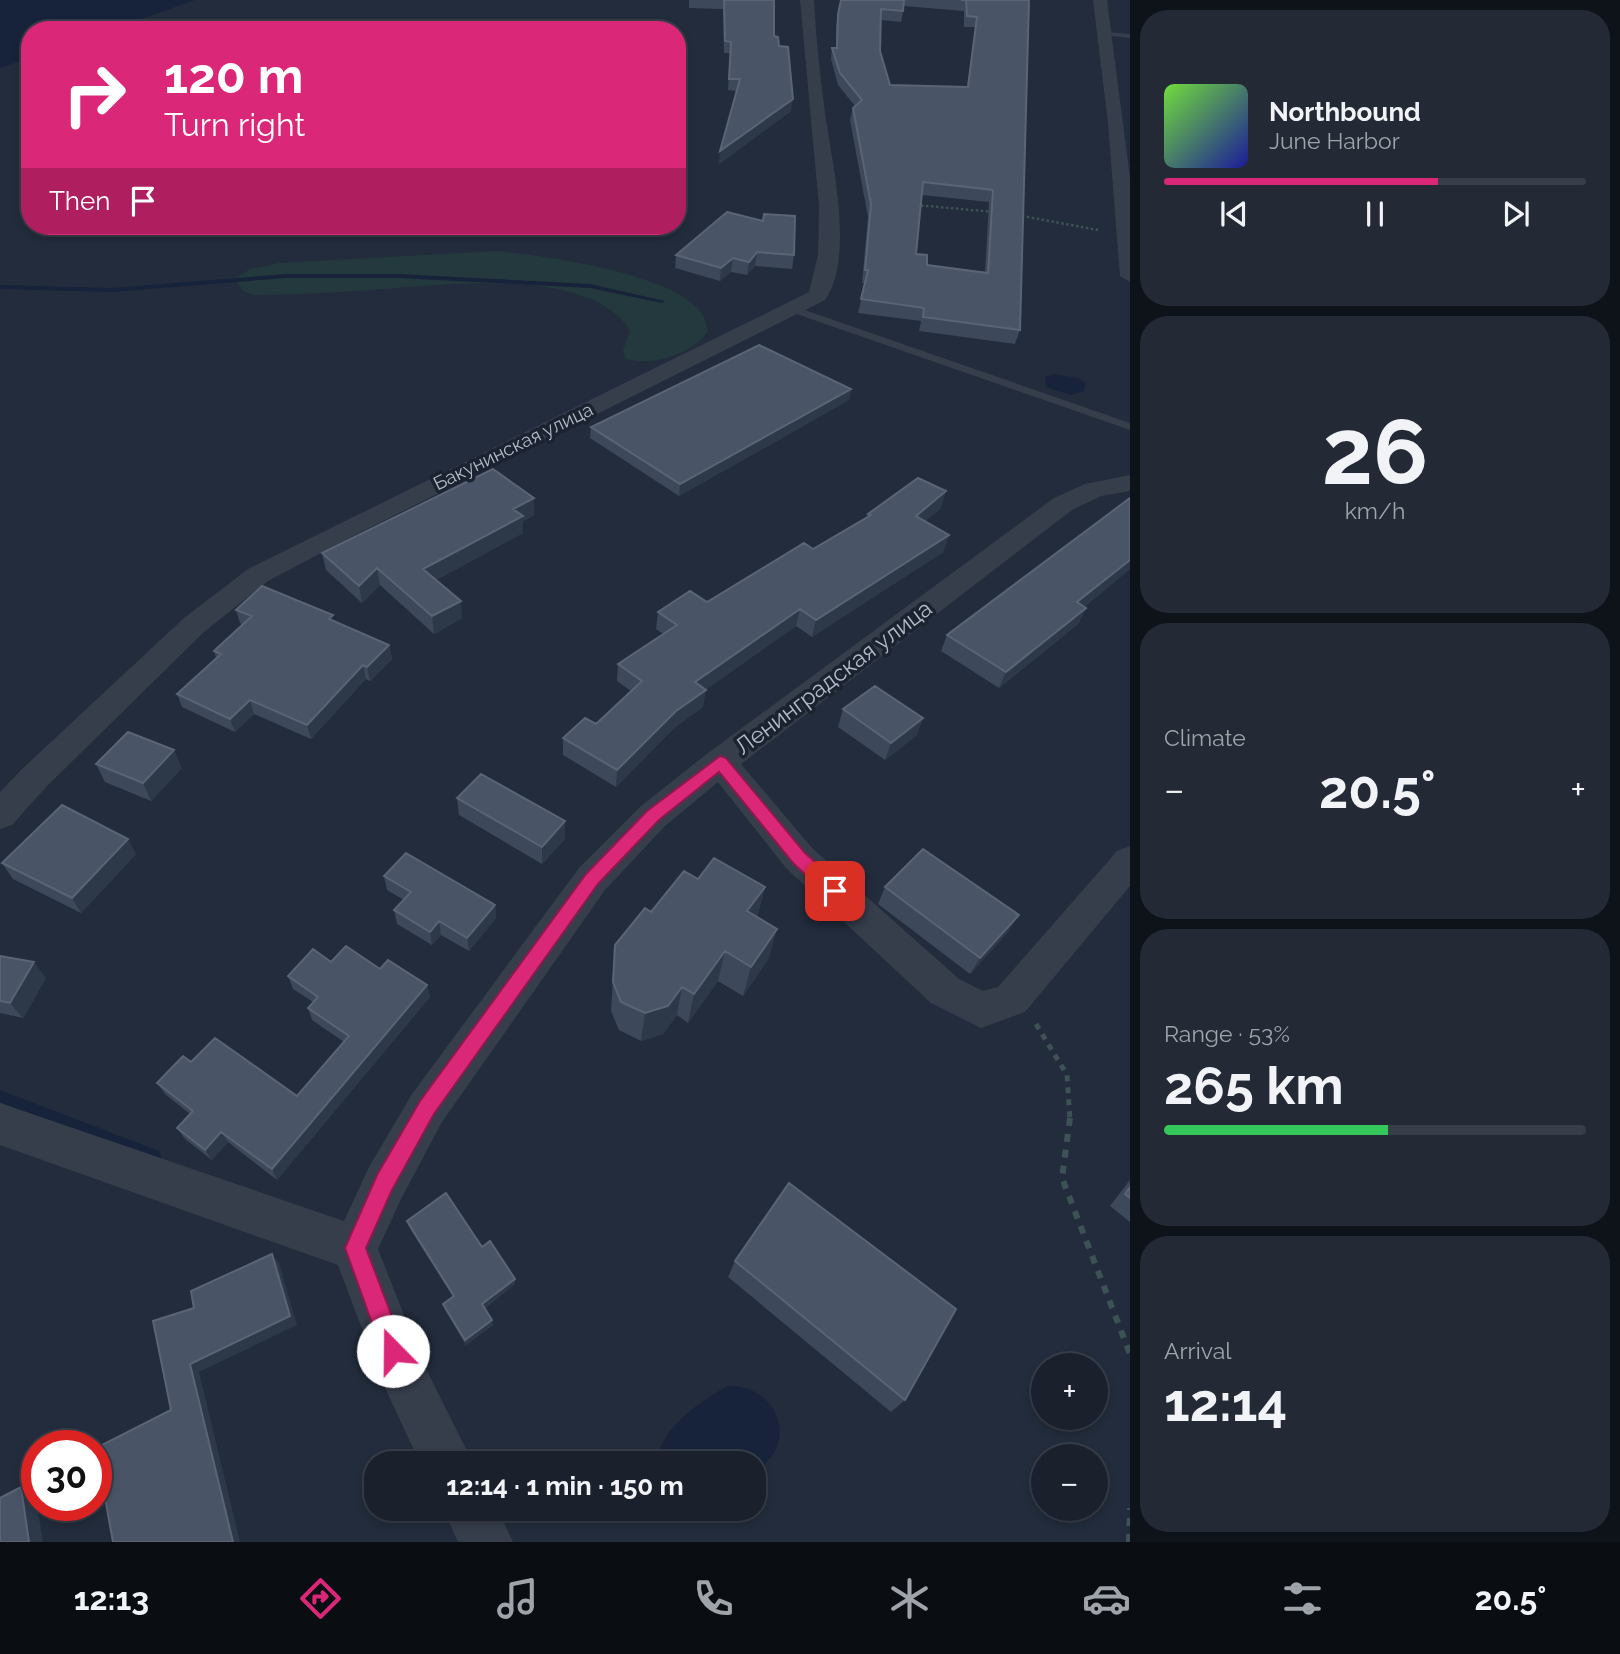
<!DOCTYPE html>
<meta charset="utf-8">
<style>
:root{--surface:#1a212d;--page:#232935;--text:#f1f3f6;--muted:#9fa3aa;--line:#383e49;--accent:#db2777}
body{margin:0;font-family:Raleway,sans-serif;background:var(--page);color:var(--text);height:100vh;display:flex;flex-direction:column;font-size:26px;white-space:nowrap}
*{box-sizing:border-box;margin:0}
p{font-size:23px;color:var(--muted)}
.icon{flex:none;width:38px;height:38px;fill:none;stroke:currentColor;stroke-width:2;stroke-linecap:round;stroke-linejoin:round}
.map{position:relative;flex:1;overflow:hidden}
.panel{display:flex;flex-direction:column;gap:10px;padding:10px;background:#0e1219;width:490px}
.panel>*{flex:none}
.guide{position:absolute;left:21px;top:21px;width:665px;height:214px;border-radius:28px;box-shadow:0 4px 10px #0003,0 0 0 2px var(--line);background:#db2777;color:#fff;overflow:hidden}
.fabs{position:absolute;left:1031px;top:1353px;display:grid;gap:14px}
.fabs a{display:grid;place-items:center;width:77px;height:77px;border-radius:50%;background:var(--surface);box-shadow:0 4px 10px #0003,0 0 0 2px var(--line);font-size:35px}
.speed{position:absolute;left:21px;top:1430px;display:flex;gap:14px;font-size:35px;font-weight:700;text-align:center}
.speed>*{display:grid;place-content:center;width:91px;height:91px;border-radius:50%;background:var(--surface);box-shadow:0 4px 10px #0003,0 0 0 2px var(--line);line-height:1}
.speed .limit{border:10px solid #d22;background:#fff;color:#111}
.pin{position:absolute;display:grid;place-items:center;width:60px;height:60px;color:#fff;margin:-30px;border-radius:14px;box-shadow:0 4px 10px #0006}
.me{position:absolute;width:77px;margin:-38px;rotate:338deg;stroke-linejoin:round;filter:drop-shadow(0 0 5px #0008)}
.turn{display:flex;align-items:center;gap:24px;height:147px;padding:0 28px;font-size:32px}
.turn .icon{width:91px;height:91px;stroke-width:2.5}
.turn b{display:block;font-size:49px;line-height:60px}
.then{display:flex;align-items:center;height:66px;padding:0 28px;background:#0003;gap:14px;font-size:26px}
.big{font-size:52px;font-weight:700;line-height:1.1}
.panel .tile{flex:1;display:flex;flex-direction:column;justify-content:center;gap:10px;min-width:0;padding:0 24px;border-radius:28px;background:var(--page)}
.panel .dial{align-items:center;gap:0}
.dial b{font-size:91px;line-height:1}
.song{display:flex;align-items:center;gap:21px}
.cover{width:84px;height:84px;border-radius:10px;background:linear-gradient(135deg,hsl(100 70% 55%),hsl(240 70% 35%))}
.played{height:7px;border-radius:4px;background:linear-gradient(90deg,var(--accent) 65%,var(--line) 65%)}
.keys{display:flex;justify-content:space-around;direction:ltr}
.heat{display:flex;justify-content:space-between;align-items:center;font-size:38px;direction:ltr}
.charge{height:10px;border-radius:5px;background:linear-gradient(90deg,#34c759 53%,var(--line) 0)}
.trip{position:absolute;left:364px;top:1451px;width:402px;height:70px;border-radius:28px;background:var(--surface);box-shadow:0 4px 10px #0003,0 0 0 2px var(--line);font-weight:700;line-height:70px;text-align:center}
.tab-bar{display:flex;height:112px;justify-content:space-around;align-items:center;background:#0a0d12;color:var(--muted)}
.tab-bar .icon{width:49px;height:49px}
.tab-bar .on{color:var(--accent)}
.tab-bar b{font-size:32px;color:var(--text)}
main{display:flex;flex:1;min-height:0}
.map>svg:first-child{display:block}
.green{fill:#24393d}
.water{fill:#16233a}
.lines{fill:none;stroke-linecap:round;stroke-linejoin:round}
.stream{fill:#16233a;fill-rule:evenodd}
.path-far2{stroke:#3d5255;stroke-width:2.5;stroke-dasharray:2.5 2.5;stroke-linecap:butt}
.path-far1{stroke:#3d5255;stroke-width:5;stroke-dasharray:6 6;stroke-linecap:butt}
.path{stroke:#3d5255;stroke-width:6;stroke-dasharray:8 8;stroke-linecap:butt}
.lane{fill:#363e4c;fill-rule:evenodd}
.street{fill:#363e4c;fill-rule:evenodd}
.wall{fill:#3d485a;fill-rule:evenodd}
.shaded-wall{fill:#2d3849}
.building{fill:#495566;stroke:#5a6475;stroke-width:2;fill-rule:evenodd}
.route{fill:#db2777;stroke:#8e194d;stroke-width:2}
.labels{text-anchor:middle;dominant-baseline:central;stroke-width:7;stroke-linejoin:round;paint-order:stroke}
.far-street-label{font-size:19px;fill:#b2b9c8;stroke:#1b2331}
.street-label{font-size:23px;fill:#b2b9c8;stroke:#1b2331}
</style>
<main>
<div class="map">
<svg width="1130" height="1542" viewBox="0 0 1130 1542">
<rect width="100%" height="100%" fill="#222c3c"/>
<path class="green" d="M497,251C537,255 713,276 707,332C694,354 648,368 625,358L623,351L630,331C592,264 435,286 371,290C332,293 292,295 253,295L243,291L235,279L250,269L279,263Z"/>
<path class="water" d="M0,0H195L110,30H30V58L0,68Z
M1054,374L1078,378L1085,383L1084,391L1072,395L1046,387L1045,377Z
M728,1386C761,1384 790,1415 776,1449C771,1459 762,1467 754,1475V1463H656C662,1427 698,1403 728,1386Z"/>
<g class="lines">
<path class="stream" d="M286,274H398L590,284L665,301L662,303L590,288L398,278H286L112,292L0,289V285L112,288Z
M0,1090L159,1151L161,1156L159,1161L154,1163L0,1102Z"/>
<path class="path-far2" d="M916,205L994,212
M1017,215L1098,230"/>
<path class="path-far1" d="M1036,1024L1067,1075L1070,1120"/>
<path class="path" d="M1070,1118L1062,1178L1130,1354
M1129,1542L1130,1508"/>
<path class="lane" d="M1105,32L1130,34V38L1103,35Z
M788,307H796L1130,423V430L788,311Z"/>
<path class="street" d="M800,0H814C816,38 820,76 825,113C832,163 855,257 825,300L359,533L268,581L204,632L46,787L12,825L0,829V792L22,769L184,618L248,569L809,292L818,255L819,206Z
M1093,0H1107L1130,178V282L1120,276L1108,123Z
M1130,475V491L1101,496L1072,510L741,764L812,848L959,979L983,991L998,987L1117,851L1130,846V886L1025,1012L981,1028L931,1003L786,868L718,782L665,826L605,890L442,1122L401,1199L378,1249L423,1363L473,1463H420L380,1377L338,1265L0,1145V1103L344,1221L369,1167L412,1094L579,868L641,806L708,753L1054,498L1085,484Z
M443,1508H497L513,1542H458Z"/>
</g>
<path class="wall" d="M689,0H774V36L779,46L791,111L719,164L736,91L728,90L730,53H724L723,9L689,8Z
M841,0H1029L1020,330L1015,344L919,331L921,321L858,313L865,283H862L868,217L850,120L853,108L855,106L838,85L831,59L832,48H836V25ZM904,6L964,11V27H975L967,87L890,85L880,51L881,20L901,22ZM922,195L989,202L985,272L927,265L916,254Z
M727,212L794,255L792,269L755,266L747,275L731,272L720,281L675,268L676,255Z
M851,389L849,400L679,496L590,438L591,427Z
M534,498V515L523,521V533L436,580L462,618L434,634L380,585L362,603L326,570L322,553Z
M941,508L925,521L949,535L943,552L812,637L796,626L705,690L703,707L674,728L616,787L563,755V738L596,724L631,691L617,681L618,664L663,634L656,629L658,612L707,602L813,549L866,518L868,514Z
M1130,569L1084,607L1086,608L1078,624L999,688L941,651L947,635Z
M236,610L334,621L389,645L392,659L370,681L366,679L311,739L254,714L235,732L182,707L177,694L216,658L214,651L243,625L240,623Z
M843,709L923,718L916,736L885,760L838,727Z
M96,764L182,768L151,801L105,782Z
M457,798L565,839L542,864L459,815Z
M136,854L81,913L13,879L2,863Z
M384,876L495,905L496,918L469,951L441,935L432,945L397,924L394,910L404,900L387,890Z
M698,879L765,887L757,917L769,958L743,996L718,981L688,1023L677,1015L663,1034L641,1041L619,1030L611,1011L615,945L651,912Z
M885,887L1009,931L970,974L878,904Z
M0,956L46,978L23,1018L0,1013Z
M331,962L380,969L427,985L430,997L277,1180L228,1142L212,1160L185,1139L177,1128L190,1114L165,1094L157,1083L191,1062L297,1096L344,1042L312,1020L308,1008L313,1002L293,989L288,976Z
M1130,1180V1222L1110,1206Z
M407,1221L482,1247L515,1279V1284L485,1308L493,1325L466,1345L445,1310L443,1304L453,1297L409,1227Z
M735,1261L905,1400L891,1412L728,1277Z"/>
<path class="shaded-wall" d="M793,99L791,111L719,164L720,151Z
M757,252L755,266L747,275L749,262Z
M733,258L731,272L720,281L721,268Z
M851,389L849,400L679,496L680,484Z
M946,491L941,508L911,533L916,516Z
M534,498V515L523,521V533L425,586L423,569L513,509Z
M949,535L943,552L812,637L816,620Z
M1130,560V569L1069,619L1077,602Z
M377,568L380,585L362,603L359,586Z
M461,601L462,618L434,634L432,616Z
M1086,608L1078,624L999,688L1006,672Z
M800,609L796,626L693,699L695,682Z
M389,645L392,659L370,681L367,667Z
M363,665L366,679L311,739L307,725Z
M706,690L703,707L674,728L616,787L617,770L676,711Z
M250,700L254,714L235,732L230,719Z
M923,718L916,736L885,760L891,743Z
M174,750L182,768L151,801L143,783Z
M565,821V839L542,864V847Z
M128,839L136,854L81,913L72,898Z
M765,887L757,918L747,911Z
M495,905L496,918L469,951L467,938Z
M1019,915L1009,931L970,974L980,958Z
M439,921L441,935L432,945L430,932Z
M777,929L769,958L743,996L751,967Z
M725,951L718,981L688,1023L694,994Z
M34,962L46,978L23,1018L10,1003Z
M427,985L430,997L277,1180L272,1169Z
M682,987L677,1015L663,1034L641,1041L645,1013Z
M221,1132L228,1142L212,1160L205,1150Z
M272,1254L279,1263L297,1325L199,1372L240,1542H233L190,1364Z
M515,1279V1284L483,1309L482,1304Z
M492,1320L493,1325L466,1345L465,1340Z
M21,1487L35,1492L43,1542H29Z"/>
<path class="building" d="M724,0H774V36L778,37L779,46L788,47L793,99L720,151L740,79H729L731,42L725,41Z
M841,0H904L903,11L881,9L880,51L890,85L968,87L977,17L967,16L966,0H961H1029L1020,330L923,317L924,308L861,299L868,270H865L871,204L853,108L862,100L840,73L832,48H837L838,14ZM923,182L993,190L988,273L927,265V255L916,254Z
M727,212L763,221L764,214L795,216L794,255L757,252L749,262L733,258L721,268L676,255Z
M759,345L851,389L680,484L591,427Z
M493,469L534,498L513,509L523,516L423,569L461,601L432,616L377,568L359,586L322,553Z
M918,478L946,491L916,516L949,535L816,620L800,609L695,682L706,690L676,711L617,770L563,738L585,718L596,724L642,681L618,664L677,625L658,612L690,591L707,602L804,543L813,549L871,515L868,514Z
M1130,498V560L1077,602L1086,608L1006,672L947,635Z
M262,586L333,615L329,619L389,645L367,667L363,665L307,725L250,700L230,719L177,694L221,654L214,651L252,616L236,610Z
M875,686L923,718L891,743L843,709Z
M128,732L174,750L143,783L96,764Z
M481,774L565,821L542,847L457,798Z
M62,805L128,839L72,898L2,863Z
M923,849L1019,915L980,958L885,887Z
M406,853L495,905L467,938L439,921L430,932L394,910L411,892L384,876Z
M714,858L765,887L747,911L777,929L751,967L725,951L694,994L682,987L668,1006L645,1013L621,1002L613,982L615,945L645,908L651,912L684,871L698,879Z
M346,946L380,969L388,960L427,985L272,1169L221,1132L205,1150L177,1128L193,1111L157,1083L183,1056L191,1062L215,1038L297,1096L349,1036L308,1008L318,997L288,976L313,949L331,962Z
M0,956L34,962L10,1003L0,1001Z
M789,1183L956,1309L905,1400L735,1261Z
M1130,1187V1198L1125,1194Z
M446,1193L482,1247L490,1241L515,1279L482,1304L492,1320L465,1340L443,1304L454,1296L407,1221Z
M272,1254L290,1316L190,1364L233,1542H113L96,1448L171,1410L153,1321L194,1308L191,1291Z
M21,1487L29,1542H0V1498Z"/>
<path class="route" d="M720,756L726,758L805,853L842,886L844,891L842,897H829L793,863L719,772L659,820L598,884L434,1114L392,1190L366,1248L405,1351L402,1359L393,1363L385,1359L345,1248L377,1175L420,1101L586,874L647,811Z"/>
<g class="labels">
<g class="far-street-label">
<text transform="translate(513 446) rotate(-26)">Бакунинская улица</text>
</g>
<g class="street-label">
<text transform="translate(833 677) rotate(-37)">Ленинградская улица</text>
</g>
</g>
</svg>
<div class="fabs">
<a>+</a>
<a>−</a>
</div>
<div class="speed"><div class="limit">30</div></div>
<div class="pin" style="left:835px;top:891px;background:#d93025"><svg class="icon" aria-label="arrive" viewBox="0 0 24 24"><path d="M6 21V4h12l-3 4 3 4H6"/></svg></div>
<svg class="me" style="left:393px;top:1351px" viewBox="-20 -20 40 40"><circle r="19" fill="#fff"/><path d="M0-13L10 11 0 6-10 11z" fill="#db2777"/></svg>
<div class="trip">12:14 · 1 min · 150 m</div>
<div class="guide">
<div class="turn"><svg class="icon" aria-label="right" viewBox="0 0 24 24"><path d="M7 20v-9h11M14 6l5 5-5 5"/></svg><div><b>120 m</b>Turn right</div></div>
<div class="then">Then<svg class="icon" aria-label="arrive" viewBox="0 0 24 24"><path d="M6 21V4h12l-3 4 3 4H6"/></svg></div>
</div>
</div>
<section class="panel">
<div class="tile">
<div class="song"><i class="cover"></i><div><b>Northbound</b><p>June Harbor</p></div></div>
<div class="played"></div>
<div class="keys"><svg class="icon" aria-label="previous" viewBox="0 0 24 24"><path d="M18 5L8 12l10 7zM5 5v14"/></svg><svg class="icon" aria-label="pause" viewBox="0 0 24 24"><path d="M8 5v14M16 5v14"/></svg><svg class="icon" aria-label="next" viewBox="0 0 24 24"><path d="M6 5l10 7-10 7zM19 5v14"/></svg></div>
</div>
<div class="tile dial"><b>26</b><p>km/h</p></div>
<div class="tile"><p>Climate</p>
<div class="heat"><a>−</a><b class="big">20.5°</b><a>+</a></div>
</div>
<div class="tile"><p>Range · 53%</p><b class="big">265 km</b><div class="charge"></div></div>
<div class="tile"><p>Arrival</p><b class="big">12:14</b></div>
</section>
</main>
<nav class="tab-bar">
<b>12:13</b>
<svg class="icon on" aria-label="directions" viewBox="0 0 24 24"><path d="M12 3l9 9-9 9-9-9zM9 14v-3h6M13 9l2 2-2 2"/></svg>
<svg class="icon" aria-label="music" viewBox="0 0 24 24"><path d="M9 18V5l10-2v13"/><circle cx="6" cy="18" r="3"/><circle cx="16" cy="16" r="3"/></svg>
<svg class="icon" aria-label="phone" viewBox="0 0 24 24"><path d="M5 4h4l2 5-3 2q2 4 5 5l2-3 5 2v4C11 20 4 13 5 4z"/></svg>
<svg class="icon" aria-label="climate" viewBox="0 0 24 24"><path d="M12 3v18M4 7l16 10M4 17L20 7"/></svg>
<svg class="icon" aria-label="car" viewBox="0 0 24 24"><path d="M5 17H2v-5l4-1 3-4h7l3 4 3 1v5h-3M9 17h6M6 11h13"/><circle cx="7" cy="17" r="2"/><circle cx="17" cy="17" r="2"/></svg>
<svg class="icon" aria-label="filters" viewBox="0 0 24 24"><path d="M4 7h16M4 17h16"/><circle cx="9" cy="7" r="2"/><circle cx="15" cy="17" r="2"/></svg>
<b>20.5°</b>
</nav>
